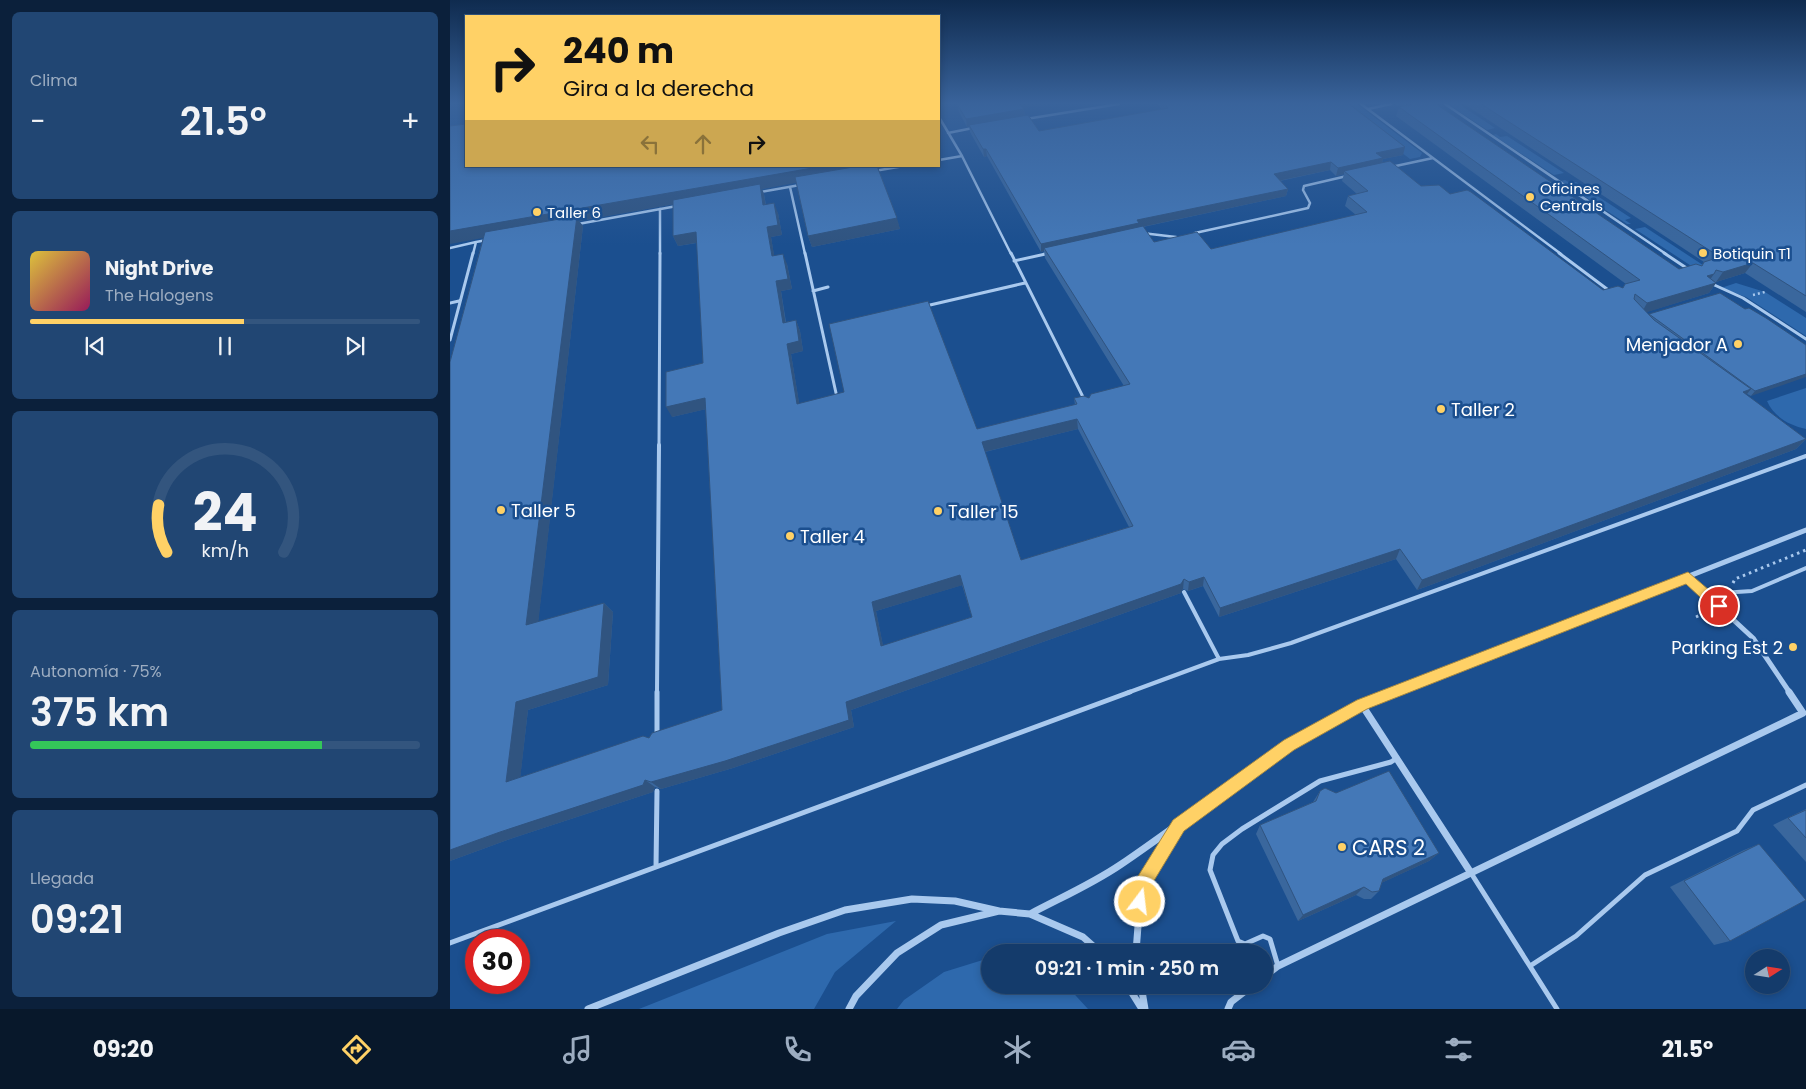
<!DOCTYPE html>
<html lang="es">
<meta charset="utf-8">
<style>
:root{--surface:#143b6b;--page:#214673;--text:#f1f3f6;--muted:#9dadc1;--line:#33557e;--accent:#ffd166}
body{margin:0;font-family:Poppins,sans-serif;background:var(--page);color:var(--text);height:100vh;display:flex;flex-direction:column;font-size:19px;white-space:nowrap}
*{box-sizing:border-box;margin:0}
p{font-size:16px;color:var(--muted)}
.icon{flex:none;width:28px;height:28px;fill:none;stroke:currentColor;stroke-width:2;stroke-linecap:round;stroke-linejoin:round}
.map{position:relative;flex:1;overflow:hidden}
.sheet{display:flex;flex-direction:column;gap:12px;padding:12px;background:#0b203b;width:450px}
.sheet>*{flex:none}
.hud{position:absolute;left:15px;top:15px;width:475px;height:152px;border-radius:0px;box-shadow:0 2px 8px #0003,0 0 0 1px var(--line);background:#ffd166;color:#111;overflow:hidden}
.needle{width:32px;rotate:78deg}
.fabs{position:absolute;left:1295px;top:949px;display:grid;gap:10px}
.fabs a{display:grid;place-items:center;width:45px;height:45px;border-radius:50%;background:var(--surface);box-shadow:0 2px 8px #0003,0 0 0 1px var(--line);font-size:25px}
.speed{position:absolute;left:15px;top:929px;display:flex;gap:10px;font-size:25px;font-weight:700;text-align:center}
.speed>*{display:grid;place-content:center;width:65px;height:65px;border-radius:50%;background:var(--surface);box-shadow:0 2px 8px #0003,0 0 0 1px var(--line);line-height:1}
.speed .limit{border:8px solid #d22;background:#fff;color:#111}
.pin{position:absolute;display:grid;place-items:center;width:42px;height:42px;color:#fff;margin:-21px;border:2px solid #fff;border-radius:50%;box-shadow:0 1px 5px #0007}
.me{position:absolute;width:55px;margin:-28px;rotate:15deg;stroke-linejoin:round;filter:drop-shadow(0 0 4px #0008)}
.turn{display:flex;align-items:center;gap:18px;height:105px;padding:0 15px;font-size:22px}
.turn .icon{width:65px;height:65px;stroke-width:2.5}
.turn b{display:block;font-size:35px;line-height:42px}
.lanes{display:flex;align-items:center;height:48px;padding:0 15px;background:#0003;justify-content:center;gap:25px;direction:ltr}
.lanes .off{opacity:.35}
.big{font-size:38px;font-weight:600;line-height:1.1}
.sheet .tile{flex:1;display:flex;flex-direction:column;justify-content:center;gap:8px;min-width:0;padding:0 18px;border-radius:8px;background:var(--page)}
.sheet .dial{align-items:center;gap:0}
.dial svg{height:130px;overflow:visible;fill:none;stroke:var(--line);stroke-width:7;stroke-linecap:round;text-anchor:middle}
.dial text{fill:var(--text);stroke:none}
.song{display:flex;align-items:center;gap:15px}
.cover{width:60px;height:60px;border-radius:8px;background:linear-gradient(135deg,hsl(50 70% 55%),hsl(330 70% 35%))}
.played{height:5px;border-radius:2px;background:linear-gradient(90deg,var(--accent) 55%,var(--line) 55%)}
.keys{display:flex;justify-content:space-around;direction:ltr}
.heat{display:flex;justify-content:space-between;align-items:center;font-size:28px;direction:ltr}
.charge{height:8px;border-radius:4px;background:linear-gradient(90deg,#34c759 75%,var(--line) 0)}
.trip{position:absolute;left:531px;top:944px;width:292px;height:50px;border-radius:25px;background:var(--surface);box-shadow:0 2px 8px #0003,0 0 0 1px var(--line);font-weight:600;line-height:50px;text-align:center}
.tab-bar{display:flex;height:80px;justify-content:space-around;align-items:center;background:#08182b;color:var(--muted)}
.tab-bar .icon{width:35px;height:35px}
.tab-bar .current{color:var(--accent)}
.tab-bar b{font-size:22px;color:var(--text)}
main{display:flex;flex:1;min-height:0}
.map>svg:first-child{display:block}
.green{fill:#2e69ad}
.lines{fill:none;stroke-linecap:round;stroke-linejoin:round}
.path-far1{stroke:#a9c9ee;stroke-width:2.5;stroke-dasharray:2 3;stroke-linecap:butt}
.path{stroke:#a9c9ee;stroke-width:3;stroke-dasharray:2.5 4;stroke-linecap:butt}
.service-far3{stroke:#a9c9ee;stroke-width:2.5}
.service-far2{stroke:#a9c9ee;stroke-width:3}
.service-far1{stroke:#a9c9ee;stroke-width:4}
.service{stroke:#a9c9ee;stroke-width:5}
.minor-far1{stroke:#a9c9ee;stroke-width:5}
.minor{stroke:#a9c9ee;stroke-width:7}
.wall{fill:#3a679d;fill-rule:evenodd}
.shaded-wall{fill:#305480}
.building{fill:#4478b7;stroke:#305480;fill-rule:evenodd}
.route{fill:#ffd166;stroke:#a68842}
.poi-dot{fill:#ffd166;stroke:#1b4f8f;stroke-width:2}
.labels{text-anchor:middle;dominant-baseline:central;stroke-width:5;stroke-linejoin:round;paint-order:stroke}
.far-poi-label{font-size:15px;fill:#fff;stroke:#1b4f8f;text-anchor:start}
.poi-label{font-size:18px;fill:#fff;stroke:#1b4f8f;text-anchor:start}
.near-poi-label{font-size:21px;fill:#fff;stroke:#1b4f8f;text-anchor:start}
</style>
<main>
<section class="sheet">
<div class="tile"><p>Clima</p>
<div class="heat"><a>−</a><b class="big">21.5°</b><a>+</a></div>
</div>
<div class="tile">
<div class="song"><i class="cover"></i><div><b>Night Drive</b><p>The Halogens</p></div></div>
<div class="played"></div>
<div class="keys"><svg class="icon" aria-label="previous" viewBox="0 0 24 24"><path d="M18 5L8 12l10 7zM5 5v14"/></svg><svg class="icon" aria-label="pause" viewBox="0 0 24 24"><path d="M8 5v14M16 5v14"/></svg><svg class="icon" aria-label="next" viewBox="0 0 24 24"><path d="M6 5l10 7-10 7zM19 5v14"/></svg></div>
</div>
<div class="tile dial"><svg viewBox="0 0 100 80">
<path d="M14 69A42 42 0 1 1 86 69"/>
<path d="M14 69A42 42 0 0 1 9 40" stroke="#ffd166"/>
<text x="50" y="56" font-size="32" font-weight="700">24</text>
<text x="50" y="72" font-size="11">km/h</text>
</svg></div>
<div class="tile"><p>Autonomía · 75%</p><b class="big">375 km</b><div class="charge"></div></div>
<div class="tile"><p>Llegada</p><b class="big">09:21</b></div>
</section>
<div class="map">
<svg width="1356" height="1009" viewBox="0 0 1356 1009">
<rect width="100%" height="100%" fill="#1b4f8f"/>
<path class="green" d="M888,104H907L972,153L970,157L960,159Z
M998,104H1009L1045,128L1037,130Z
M1046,134L1050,137L1057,136L1114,173L1104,175L1043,135Z
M1115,180L1120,183L1126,182L1181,218L1175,220L1181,224H1177L1111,181Z
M1195,227L1259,269L1249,271L1185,229Z
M1286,283L1315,292L1356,318V336L1296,297L1271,288Z
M1356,388V429C1339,425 1324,417 1317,401Z
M446,921L385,972L364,1009H189L377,934Z
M536,959H540V985H616L638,1009H447L454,1000L494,972Z"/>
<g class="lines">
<path class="path-far1" d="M1303,295L1315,292"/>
<path class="path" d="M1283,583L1285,579L1356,550
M1246,617L1259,611"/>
<path class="service-far3" d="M911,104L1111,254
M995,104L1216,254
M918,109L941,104
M489,117L512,156L561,254
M576,119L669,104
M498,133L523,128
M489,160L512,156
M941,167L983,158
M430,170L454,166
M340,187L355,254
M310,192L350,185
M128,224L227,206
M692,233L726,237
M745,233L858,208L860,203L853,190L854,186L897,176
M0,248L26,242
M23,254L26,242L37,240
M210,254V209
M594,254L600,253"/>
<path class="service-far2" d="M355,253L386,393
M561,253L634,399
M1109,253L1161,292
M1214,253L1238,269
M564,261L600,253
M1260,283L1293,298L1356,339
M363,291L378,287
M0,303L9,301
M480,305L575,283
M0,340L23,253
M209,446L210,253"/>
<path class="service-far1" d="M734,592L769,659
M1256,594L1302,591L1356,568
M207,693L209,445
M677,693L769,659L798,655L841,643L1356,456"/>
<path class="service" d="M207,734V692
M206,867L207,791
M1021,873L1107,1009
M0,943L680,692
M828,966L820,939L813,936L795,944L788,941L760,870L763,855L772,844L792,829L870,781L941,762L947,758
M1080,966L1126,936L1195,875L1287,831L1303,810L1356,785"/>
<path class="minor-far1" d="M1238,578L1303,638L1340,693
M942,693L1356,530"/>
<path class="minor" d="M912,705L1021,873
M580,914C610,898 642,884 670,865C760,804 843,732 946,692
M686,952L691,887L727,828
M815,976L828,966L1353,713L1339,692
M677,985L692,1009
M691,985L695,1009
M138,1009L329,933L395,910L462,899L505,901L549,911
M399,1009L406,996L447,953L491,925L549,911L580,914L633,937L650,952
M778,1009L781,1002L803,985"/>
</g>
<path class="wall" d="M507,104H598L573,108L574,109L575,116L589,131L712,109L707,104H899L955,147L953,155L933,159L932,163L971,186L1000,194L1153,290L1173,288L1176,284L946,116L949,107H950L946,104H986L1229,269L1251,266L1254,262L1014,104H1356V312L1295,273L1266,282V283L1259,293L1196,312L1199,315V314L1295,309L1356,345L1301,396L1297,394L1296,395L1356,439L1346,449L967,590L946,559L769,617L753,586L738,591L733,589L731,593L401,710L404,727L283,768L211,789L205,787L203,792L63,838L0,861V362L33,238L0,244L427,166L450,229L362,247L358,236L346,182L312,189L314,194L316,205L328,213L332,235L321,237L324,256L337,264L342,289L331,291L336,322L346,320L350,331L353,351L341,354L349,403L527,429L625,405L624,398H639L674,386L595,258L594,251L591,252L537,156L534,157L520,132L519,126L517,127L509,112ZM880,170L886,176L894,174L892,181L907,194L898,196L895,206L906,215L761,249L704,242L693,227L836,196L838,189L830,181ZM223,204V236L228,246L247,243L253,363L222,417L256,409L272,710L199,738L70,778L78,710L158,685L163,612L154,603L88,622L133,226L129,221ZM628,429L679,527L571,560L535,452ZM512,585L522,617L433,646L426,611Z
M870,791L989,853L979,861L931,883L929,891L921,899H914L906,895L848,921L806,834L810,825L863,802Z
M1356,809V862L1323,825Z
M1309,844L1280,941L1264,945L1220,887L1294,850Z"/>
<path class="shaded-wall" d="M569,104H598L569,109Z
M574,109L575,117L517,127L516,119Z
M955,147L953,155L933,159L931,166L894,171V174L886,176L888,168L926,153Z
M533,149H536L537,156L534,157Z
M881,162L880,170L823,182L824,174Z
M374,166H422L423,169L312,189L314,194L317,215L313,205L311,189L129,221L133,226L87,634L76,625L126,221L0,244V231Z
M838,189L836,196L594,248V251L591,252V244L687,220Z
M324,203L328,213L332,235L321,237L326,266L322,256L317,227Z
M447,218L450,229L362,247L358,236Z
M246,232L251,242L228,246L223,236Z
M333,254L337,264L342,289L331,291L337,333L333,323L326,281Z
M1303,263L1295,273L1266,282L1273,272Z
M1264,274L1257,284V276Z
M1266,283L1259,293L1191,314L1197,303Z
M346,320L350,331L353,351L341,354L351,414L347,404L337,344Z
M1356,374V377L1301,396L1305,391Z
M1301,389L1293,399V392Z
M255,398L261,408L222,417L216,407Z
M627,419L628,429L534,452L532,442Z
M1356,439L1346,449L967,590L972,580Z
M950,549L946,559L769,617L770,608Z
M510,575L513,585L426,611L435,655L431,646L422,602Z
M754,577L753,586L738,591L739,582Z
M734,579L733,589L731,593L401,710L404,727L283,768L211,789L201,782L396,702Z
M154,603L163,612L158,685L78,710L69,789L56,782L66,702Z
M195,780L205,787L203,792L63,838L0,861V850Z
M989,853L979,861L925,886L933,879Z
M914,887L906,895L848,921L853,915Z"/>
<path class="building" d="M507,104H570L574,109L516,119Z
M715,104H899L955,147L926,153L933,158L888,168L881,162L824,174L838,189L687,220L689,223L591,244L536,149H533L519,125L578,115L589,131L718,108Z
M962,104H986L1229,269L1246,264L1252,266L1254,262L1270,257L1031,104H1356V296L1303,263L1273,272L1266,270L1264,274L1257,276L1266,283L1197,303L1185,294L1184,299L1204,320L1301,389L1293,392L1356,439L972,580L950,549L770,608L754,577L739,582L734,579L731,584L396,702L399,720L275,761L201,782L195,780L193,785L50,832L0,850V362L35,232L127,216L76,625L154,603L148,677L66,702L56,782L193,736L199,738L202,733L272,710L255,398L216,407V372L253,363L246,232L223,236V200L310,184L313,205L324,203L328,225L317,227L322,256L333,254L338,279L326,281L333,323L346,320L349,341L337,344L347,404L394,392L379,324L478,301L527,429L627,404L624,398L634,396L639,398L641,394L680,384L594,248L693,226L704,242L747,232L761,249L917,212L898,196L918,191L894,171L940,161L971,186L989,185L1000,194L1017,190L1021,192L1153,290L1168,286L1173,288L1175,284L1190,280L949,107ZM627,419L683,526L571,560L532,442ZM510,575L522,617L431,646L422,602Z
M16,124V166H374L0,231V126Z
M409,166H427L447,218L358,236L345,177Z
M1270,293L1295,309L1299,308L1316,318L1356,345V374L1305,391L1199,314Z
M939,771L989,853L933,879L929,891L922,892L914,887L853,915L810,825L866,801L870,791L875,788L886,793Z
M1356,810V838L1338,818Z
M1309,844L1356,900L1280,941L1234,881Z"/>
<linearGradient id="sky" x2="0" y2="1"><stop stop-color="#0f2b4f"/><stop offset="0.42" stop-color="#39639b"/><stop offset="1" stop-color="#39639b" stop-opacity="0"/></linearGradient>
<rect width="1356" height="245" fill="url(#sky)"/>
<path class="route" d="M1238,572L1273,602L1275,606L1273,610H1264L1236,584L917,709L844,750L734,831L699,889L695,908L690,910L684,908L682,902L685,881L723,820L834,740L907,700Z"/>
<g class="poi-dot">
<circle cx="1080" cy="197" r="5"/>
<circle cx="87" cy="212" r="5"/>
<circle cx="1253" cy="253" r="5"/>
<circle cx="1288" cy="344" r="5"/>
<circle cx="991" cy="409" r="5"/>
<circle cx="51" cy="510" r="5"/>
<circle cx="488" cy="511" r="5"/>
<circle cx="340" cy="536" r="5"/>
<circle cx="1343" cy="647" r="5"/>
<circle cx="892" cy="847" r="5"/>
</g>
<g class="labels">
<g class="far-poi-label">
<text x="1090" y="188">Oficines<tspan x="1090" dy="17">Centrals</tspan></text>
<text x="97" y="212">Taller 6</text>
<text x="1263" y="253">Botiquin T1</text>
</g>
<g class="poi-label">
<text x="1278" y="344" text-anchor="end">Menjador A</text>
<text x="1001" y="409">Taller 2</text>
<text x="61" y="510">Taller 5</text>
<text x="498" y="511">Taller 15</text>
<text x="350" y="536">Taller 4</text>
<text x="1333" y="647" text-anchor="end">Parking Est 2</text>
</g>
<g class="near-poi-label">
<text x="902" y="847">CARS 2</text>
</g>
</g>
</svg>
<div class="fabs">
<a><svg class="needle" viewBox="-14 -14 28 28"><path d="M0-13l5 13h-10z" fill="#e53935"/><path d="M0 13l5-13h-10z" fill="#9dadc1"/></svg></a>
</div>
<div class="speed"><div class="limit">30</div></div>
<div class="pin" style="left:1269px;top:606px;background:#d93025"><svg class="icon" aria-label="arrive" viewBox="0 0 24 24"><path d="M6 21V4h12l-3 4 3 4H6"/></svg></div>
<svg class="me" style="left:690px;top:902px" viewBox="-20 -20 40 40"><circle r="17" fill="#ffd166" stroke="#fff" stroke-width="3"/><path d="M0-11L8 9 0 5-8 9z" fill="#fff"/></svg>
<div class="trip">09:21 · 1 min · 250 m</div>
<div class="hud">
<div class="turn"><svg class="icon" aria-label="right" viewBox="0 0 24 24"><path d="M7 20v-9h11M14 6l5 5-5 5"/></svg><div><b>240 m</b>Gira a la derecha</div></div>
<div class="lanes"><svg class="icon off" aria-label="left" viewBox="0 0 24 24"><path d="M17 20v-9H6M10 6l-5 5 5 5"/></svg><svg class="icon off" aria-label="ahead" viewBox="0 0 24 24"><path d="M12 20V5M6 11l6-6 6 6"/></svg><svg class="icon" aria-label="right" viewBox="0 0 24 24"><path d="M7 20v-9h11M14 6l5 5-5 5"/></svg></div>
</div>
</div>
</main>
<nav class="tab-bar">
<b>09:20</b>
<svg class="icon current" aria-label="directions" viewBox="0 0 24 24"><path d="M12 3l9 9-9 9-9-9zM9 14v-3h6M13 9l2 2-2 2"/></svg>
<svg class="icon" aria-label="music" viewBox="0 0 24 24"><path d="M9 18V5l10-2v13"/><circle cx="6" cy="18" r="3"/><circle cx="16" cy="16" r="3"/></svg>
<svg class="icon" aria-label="phone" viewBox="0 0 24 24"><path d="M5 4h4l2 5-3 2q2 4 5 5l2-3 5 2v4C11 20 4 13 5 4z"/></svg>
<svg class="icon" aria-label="climate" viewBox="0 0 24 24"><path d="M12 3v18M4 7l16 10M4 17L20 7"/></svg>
<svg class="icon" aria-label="car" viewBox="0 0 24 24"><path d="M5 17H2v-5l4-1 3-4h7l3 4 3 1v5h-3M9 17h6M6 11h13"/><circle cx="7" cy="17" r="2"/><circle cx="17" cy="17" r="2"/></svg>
<svg class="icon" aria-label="filters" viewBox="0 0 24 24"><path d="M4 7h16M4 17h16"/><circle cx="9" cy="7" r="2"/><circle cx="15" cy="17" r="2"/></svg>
<b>21.5°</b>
</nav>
